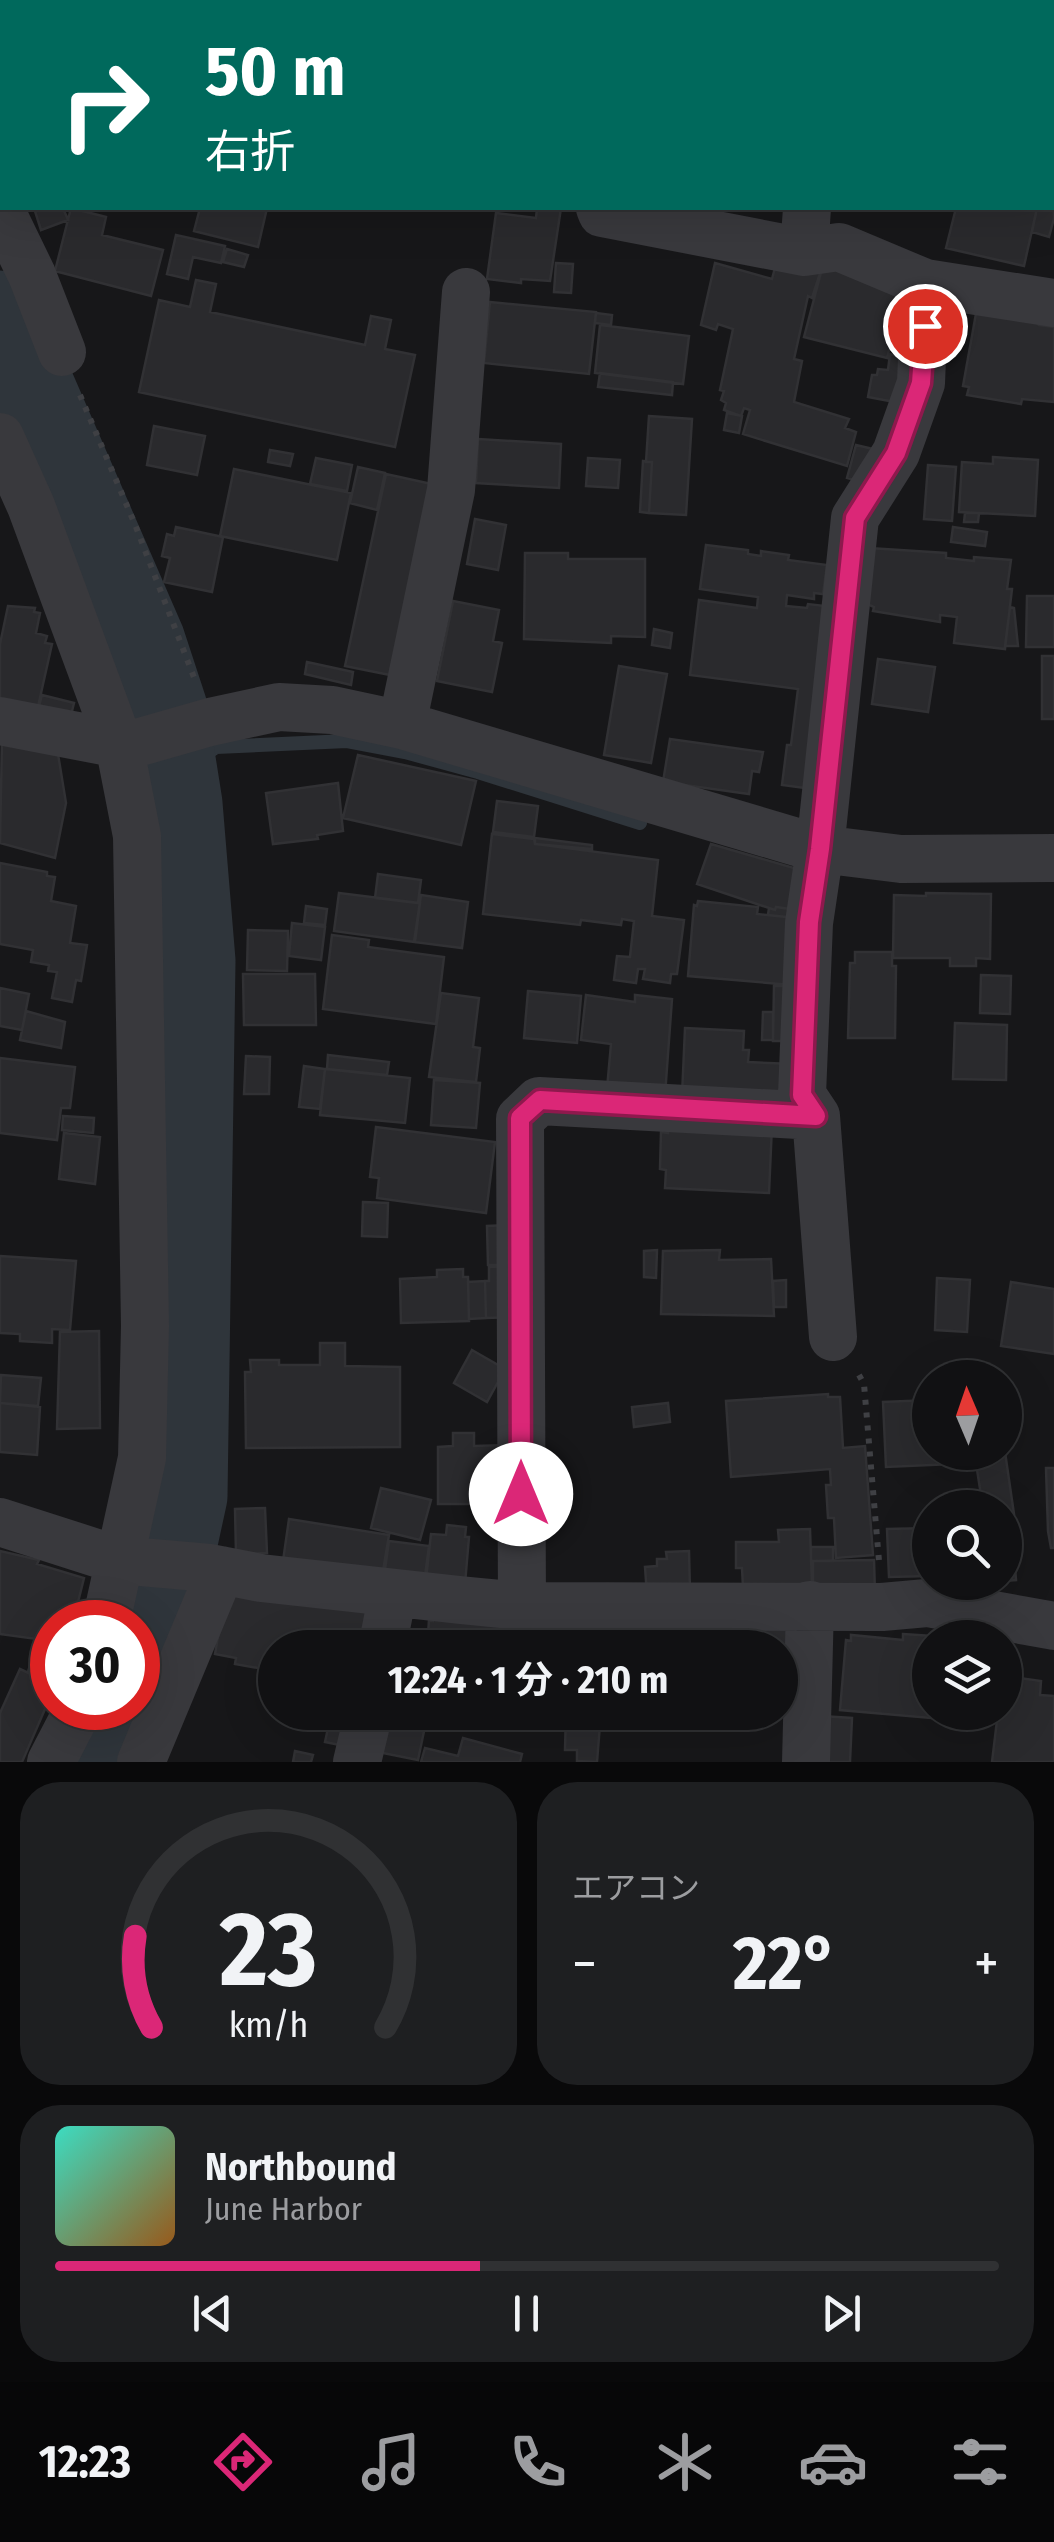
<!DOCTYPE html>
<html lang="ja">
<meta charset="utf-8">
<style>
:root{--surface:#111113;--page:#1e1f21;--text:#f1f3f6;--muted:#9c9da0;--line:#303133;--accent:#db2777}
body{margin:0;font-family:"Fira Sans Condensed","Noto Sans JP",sans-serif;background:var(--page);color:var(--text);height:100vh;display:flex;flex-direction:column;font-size:38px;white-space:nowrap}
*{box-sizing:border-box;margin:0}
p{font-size:32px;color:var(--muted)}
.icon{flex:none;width:55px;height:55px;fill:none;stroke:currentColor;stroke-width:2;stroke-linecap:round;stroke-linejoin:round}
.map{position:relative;height:1762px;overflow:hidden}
.details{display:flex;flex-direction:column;gap:20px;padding:20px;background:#09090a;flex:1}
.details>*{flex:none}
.top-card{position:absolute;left:0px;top:0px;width:1055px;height:210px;box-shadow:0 10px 40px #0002,0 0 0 2px var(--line);background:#00695c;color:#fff;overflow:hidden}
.needle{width:65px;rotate:358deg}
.buttons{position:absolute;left:912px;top:1360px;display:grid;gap:20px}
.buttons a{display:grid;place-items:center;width:110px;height:110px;border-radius:50%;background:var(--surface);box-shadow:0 10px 40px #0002,0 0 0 2px var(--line);font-size:50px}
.speed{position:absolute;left:30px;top:1600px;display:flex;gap:20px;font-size:50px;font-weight:700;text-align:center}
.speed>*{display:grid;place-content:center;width:130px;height:130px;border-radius:50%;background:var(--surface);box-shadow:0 10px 40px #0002,0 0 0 2px var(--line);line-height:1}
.speed .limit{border:15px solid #d22;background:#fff;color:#111}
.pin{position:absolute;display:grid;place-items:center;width:85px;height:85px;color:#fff;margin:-42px;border:5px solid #fff;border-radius:50%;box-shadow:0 2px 10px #0007}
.me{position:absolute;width:110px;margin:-55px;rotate:0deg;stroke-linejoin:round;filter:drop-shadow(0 0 8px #0008)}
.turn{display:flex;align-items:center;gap:35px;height:210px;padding:0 40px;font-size:45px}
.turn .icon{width:130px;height:130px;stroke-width:2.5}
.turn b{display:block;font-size:70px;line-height:85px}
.big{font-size:75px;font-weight:700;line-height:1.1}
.details .card{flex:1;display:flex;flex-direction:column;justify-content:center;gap:15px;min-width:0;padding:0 35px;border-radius:40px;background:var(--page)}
.details .dial{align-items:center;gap:0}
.dial svg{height:260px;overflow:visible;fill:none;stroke:var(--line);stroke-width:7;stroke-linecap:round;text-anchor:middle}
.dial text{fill:var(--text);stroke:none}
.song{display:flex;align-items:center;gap:30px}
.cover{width:120px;height:120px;border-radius:15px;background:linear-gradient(135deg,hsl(170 70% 55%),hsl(30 70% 35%))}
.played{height:10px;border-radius:5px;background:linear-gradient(90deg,var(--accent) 45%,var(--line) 45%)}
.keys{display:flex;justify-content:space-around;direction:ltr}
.heat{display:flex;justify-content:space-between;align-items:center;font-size:55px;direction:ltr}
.details .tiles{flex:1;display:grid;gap:20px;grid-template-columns:1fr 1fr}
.card:last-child{grid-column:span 2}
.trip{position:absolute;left:258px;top:1630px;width:540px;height:100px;border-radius:50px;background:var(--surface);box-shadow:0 10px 40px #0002,0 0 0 2px var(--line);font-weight:700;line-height:100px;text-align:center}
.tab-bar{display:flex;height:160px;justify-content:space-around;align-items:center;background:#070708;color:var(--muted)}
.tab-bar .icon{width:70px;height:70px}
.tab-bar .active{color:var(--accent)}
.tab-bar b{font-size:45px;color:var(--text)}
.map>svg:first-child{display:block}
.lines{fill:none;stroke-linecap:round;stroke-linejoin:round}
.stream{stroke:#2f353b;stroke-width:14}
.river{stroke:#2f353b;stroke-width:85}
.building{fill:#2a2a2d;stroke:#313134;stroke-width:2.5}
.path{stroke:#3f4044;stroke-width:6;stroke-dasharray:5 8;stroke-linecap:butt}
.minor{stroke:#39393d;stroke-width:48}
.route-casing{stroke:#8e194d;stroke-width:25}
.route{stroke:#db2777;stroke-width:18}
</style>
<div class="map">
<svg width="1054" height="1762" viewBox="0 0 1054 1762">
<rect width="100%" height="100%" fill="#171719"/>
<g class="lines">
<path class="stream" d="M174,768L197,760L216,747L347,741L405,752L478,772L640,823"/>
<path class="river" d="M0,313L143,642L165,709L180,804L193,961L185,1496L154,1639L138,1676
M100,1762L124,1708"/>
</g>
<path class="building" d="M116,0H205L115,2Z
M240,0H350L349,2Z
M1008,0H1054V18L1052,2H1008Z
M0,17H2V71H0Z
M1052,183L1054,218L1049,237L1032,232L1037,208H1052Z
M34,208H63L68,220L41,230Z
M71,208L106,217L102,235L163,250L151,296L55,271Z
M200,208H267L258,247L194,231Z
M537,208H561L550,281L521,279V283L487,279L496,213L536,218Z
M956,208H1037L1024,266L946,248Z
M176,235L225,246L221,263L193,257L188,279L167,274Z
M227,249L248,255L244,267L223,262Z
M556,263L573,264L571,293L554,292Z
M715,263L772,279L776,264L822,267L812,298L808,296L794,359L802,361L794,402L849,419L845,428L856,432L847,466L743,434L750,410L744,408L741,416L724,410L726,403L721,400L724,391L720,390L733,329L718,324L716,330L701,325Z
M823,265L907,297L897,335H893L887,358L804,337Z
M196,280L216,284L210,312L365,345L371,316L391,320L385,349L415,355L395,447L139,392L159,300L190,307Z
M490,302L596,312L589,374L484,363Z
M977,308L1040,318L1039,325L1054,327V402L1022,399L1021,404L967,395L969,387L963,386Z
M596,313L612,315L611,325L595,323Z
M600,325L689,336L683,384L595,373Z
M890,354L908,359L900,403L868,397L872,375H877L878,369L888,370Z
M600,373L673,382L672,395L598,387Z
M727,413L742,416L739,433L724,430Z
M649,416L692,419L686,515L649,513L652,462H646Z
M154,426L205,436L197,475L147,465Z
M478,439L561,444L559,488L476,483Z
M856,445L873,449L864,483L847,478Z
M270,450L293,454L290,466L268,462Z
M993,457L1038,460L1035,516L959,512L962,462L993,464Z
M316,458L352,465L347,491L310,484Z
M588,458L620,460L618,488L586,486Z
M643,461L652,462L649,513L640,512Z
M928,465L956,467L952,521L924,519Z
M358,467L385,473L377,510L350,503Z
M234,469L351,493L337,560L220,536Z
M386,474L436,485L395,676L345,666Z
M965,513H979L978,522H964Z
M475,519L506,525L498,570L467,564Z
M176,527L223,537L212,592L164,582L170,558L162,556L167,534L174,536Z
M953,527L987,532L985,546L951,542Z
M706,545L748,550V554L761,556V551L789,555L788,560L827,565L823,594L814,593V599L787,595L786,606L807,608L808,604L834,607L813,789L782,785L787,745H791L798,689L690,675L699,600L757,608L758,597L700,589Z
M869,548L946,553V558L974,561V557L1011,560L1007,589H1012L1005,649L954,643L957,617L940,615V622L873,611L874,607L863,602Z
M525,553H568V559H645V637L611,636V643L524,639Z
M1027,596H1054V647H1026Z
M453,601L499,610L493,641L502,643L492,692L437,681Z
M8,606L35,608L34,612L40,613L36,633L47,636L45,643L52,644L37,711L0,704V644Z
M1010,607L1014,608L1018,646H1005Z
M654,629L672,633L670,648L652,645Z
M1042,656H1054V719H1042Z
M878,659L935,667L928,712L872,704Z
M307,662L353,672L351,685L305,674Z
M619,666L667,674L651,763L604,755Z
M42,695L74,703L70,719L38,710Z
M670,739L763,752L759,772L752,771L749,794L663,782Z
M2,741L58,754L66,803L55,858L0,843Z
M358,755L476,781L461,845L343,818Z
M338,783L343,831L317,835L318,839L273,844L266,793Z
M497,801L538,806L534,837L493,832Z
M492,834L534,839L535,844L658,860L652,916L684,920L677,974H671L670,983L643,979L645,969H638L636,983L614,980L617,956L630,957L634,921L622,919L621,925L581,920L580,925L483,914Z
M535,838L592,845V849L535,844Z
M711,844L804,871L797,910L776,907L775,910L697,884Z
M0,863L47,872V876L55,877L51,901L76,906L70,943L87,945L81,981L76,980L72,1002L52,998L57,972L48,971L49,965L31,962L33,950L0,944Z
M378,874L421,880L418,903L375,898Z
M339,893L420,903L415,942L334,931Z
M926,893L991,894L990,959L976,958V966H950V958H893L894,895L926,896Z
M421,895L468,902L462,948L414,942Z
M698,901L758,907L757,914L796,918L792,985L688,976L694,905L697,906Z
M306,906L327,909L325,925L304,923Z
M776,907L797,910L796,918L768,915L769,908L775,910Z
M292,923L325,927L321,960L289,956Z
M248,930L288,931L287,971L247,970Z
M332,935L369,940L368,947L444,957L436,1024L323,1009Z
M855,952H892V966H896L895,1038H848L850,963H855Z
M243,974H315L316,1025H244Z
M981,975L1011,976L1010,1014L980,1013Z
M774,986H800L799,1041H773Z
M0,988L29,994L22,1030L0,1026Z
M528,991L581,996L577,1043L524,1038Z
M441,993L479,998L473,1047L480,1048L476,1082L429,1077Z
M586,995L635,1002V995L672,999L665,1095L607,1089L611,1044L581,1040Z
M26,1011L65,1022L61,1048L20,1040Z
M763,1012H773V1040H762Z
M955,1023L1007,1025L1006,1080L953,1079Z
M685,1028L744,1031L743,1050H749L748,1062L792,1064L790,1100L682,1096Z
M328,1055L389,1062L387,1075L327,1069Z
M246,1056L270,1057L269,1094H244Z
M0,1058L75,1067L70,1108H61L57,1140L0,1133Z
M304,1066L325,1069L320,1109L299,1107Z
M325,1069L410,1078L405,1123L320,1115Z
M434,1080L480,1083L476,1128L431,1125Z
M63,1116L94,1118L93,1133L62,1130Z
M668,1120L772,1125L769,1193L665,1188L666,1170L660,1169L661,1132L668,1133Z
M376,1127L495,1142L486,1213L377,1198L379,1178L370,1177Z
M64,1133L100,1137L95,1184L59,1179Z
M363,1202L388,1203L387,1237L362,1236Z
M511,1225L512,1265H488L487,1226Z
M657,1250L656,1278L644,1277V1251Z
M720,1250L719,1260L771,1259L774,1316L661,1314L663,1251Z
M0,1256L76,1261L70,1330L52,1329V1343L20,1341V1334L0,1333Z
M512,1266L514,1317L486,1318L485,1281H489V1267Z
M463,1269V1277H468L469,1321L401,1323L400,1279L437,1277V1270Z
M937,1278L970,1280L967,1332L935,1330Z
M786,1280V1307H774L773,1281Z
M485,1281L486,1318L469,1319L468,1282Z
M1011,1282L1054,1289V1354L1001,1346Z
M99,1331L100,1428L57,1429L60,1332Z
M320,1343H345V1366L400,1367V1447L246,1448L245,1372H251L250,1360H279V1365H320Z
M472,1350L505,1369L487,1402L454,1383Z
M971,1369L973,1378H935V1375Z
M1,1375L41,1378L38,1406L0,1403Z
M828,1394V1397H840L843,1448L865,1446L873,1555L836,1558L834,1518H828L826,1485H831L830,1469L731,1477L726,1401Z
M930,1400V1452H1005L1014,1514L1005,1516V1508H983L976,1463L886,1467L883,1402Z
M0,1403L40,1407L37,1455L0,1452Z
M668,1403L670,1422L634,1427L632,1407Z
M453,1433H474V1446L511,1445L512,1504H438V1447L453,1446Z
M1046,1468H1054V1548H1051L1048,1531Z
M381,1488L431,1500L420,1540L371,1528Z
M265,1508L267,1553L236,1554L235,1509Z
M1005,1517H1011L1016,1580L1005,1581Z
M289,1519L389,1535L382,1577L283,1561Z
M447,1525L466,1527L465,1537H469L465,1584L426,1580L431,1534L446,1535Z
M930,1528V1576L889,1577L887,1529Z
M810,1529L812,1586L743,1587L742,1568H736V1542H779L778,1530Z
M389,1541L429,1546L424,1583L384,1577Z
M811,1547H833V1561H811Z
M0,1551L39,1560L37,1564L84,1578L73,1622H52V1678L28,1672L37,1639L0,1634Z
M689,1551L690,1592L647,1595L645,1567L657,1566V1559H667L666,1552Z
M874,1560L875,1593L813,1594V1561Z
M226,1591L371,1611L365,1648H275V1671L235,1664L236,1658L215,1654Z
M434,1612L545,1622L543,1648H427L429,1620L433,1621Z
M669,1620H797L784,1704H780V1648H669Z
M599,1621L655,1625L656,1648H601Z
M598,1626V1648H565V1627Z
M903,1634L933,1636L930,1638V1712H942V1719L840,1710L846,1640L851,1641V1635L903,1640Z
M401,1638L426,1642L425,1648H399Z
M20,1669L52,1684V1693L22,1762H0V1713Z
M1005,1676L1041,1681L1040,1695L1054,1696V1762H992L998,1712H1005Z
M386,1712H428L418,1760L378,1752Z
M506,1712H532L531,1719L506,1716Z
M566,1712H601L597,1762L577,1761V1750H565Z
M606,1712H664V1713L606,1717Z
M821,1716L852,1718L850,1762H818Z
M330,1719L350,1723L345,1746L325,1742Z
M463,1738L522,1754L520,1762H421L425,1748L458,1756Z
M295,1751L313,1755L311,1762H293Z"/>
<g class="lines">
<path class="path" d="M80,395L136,527L195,680
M859,1375L864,1384L879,1561"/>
<path class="minor" d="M551,0L552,2
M640,0L649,2
M818,0V2
M45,2V0
M1052,158H1054
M600,208L602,213L804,252L839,247L925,283L1054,303
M0,209L32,275L62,352
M804,252L807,208
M0,437L31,506L119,744L137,836L145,1326L142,1458L106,1622
M0,721L119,744L140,742L210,722L279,707L332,710L402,725L820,849L901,859L1054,858
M402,725L451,490L466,292
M833,1337L816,1116L802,1095L809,923L820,849L855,518L896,453L921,383L925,283
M0,1522L118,1560L210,1568L261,1578L460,1600L522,1606L882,1607L927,1603L1054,1626
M522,1606L520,1119L539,1101L816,1116
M382,1648L393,1593
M51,1762L79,1708
M141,1762L221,1570
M357,1762L369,1712
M806,1762L810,1605"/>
</g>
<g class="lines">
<defs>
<path id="route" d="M521,1494L520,1118L540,1100L816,1116L802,1095L809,922L820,849L855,518L896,453L921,383L925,326"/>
</defs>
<use href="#route" class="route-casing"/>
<use href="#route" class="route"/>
</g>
</svg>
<div class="buttons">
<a><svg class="needle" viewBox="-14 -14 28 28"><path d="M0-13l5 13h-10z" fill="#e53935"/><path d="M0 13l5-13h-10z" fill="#9c9da0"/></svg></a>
<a><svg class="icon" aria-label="search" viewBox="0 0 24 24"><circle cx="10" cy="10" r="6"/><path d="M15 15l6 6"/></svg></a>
<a><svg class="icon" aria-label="layers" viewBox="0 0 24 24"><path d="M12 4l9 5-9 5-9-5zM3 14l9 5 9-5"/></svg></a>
</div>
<div class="speed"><div class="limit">30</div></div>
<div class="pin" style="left:925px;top:326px;background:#d93025"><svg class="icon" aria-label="arrive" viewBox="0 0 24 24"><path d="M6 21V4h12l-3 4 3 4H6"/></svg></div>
<svg class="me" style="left:521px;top:1494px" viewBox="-20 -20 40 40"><circle r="19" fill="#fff"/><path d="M0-13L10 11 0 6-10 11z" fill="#db2777"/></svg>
<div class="trip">12:24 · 1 分 · 210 m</div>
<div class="top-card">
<div class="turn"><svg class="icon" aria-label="right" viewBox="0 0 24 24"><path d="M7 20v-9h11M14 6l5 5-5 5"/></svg><div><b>50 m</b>右折</div></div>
</div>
</div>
<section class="details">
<div class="tiles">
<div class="card dial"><svg viewBox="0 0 100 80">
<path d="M14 69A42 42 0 1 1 86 69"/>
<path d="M14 69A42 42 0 0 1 9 41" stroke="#db2777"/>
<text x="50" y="56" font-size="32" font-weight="700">23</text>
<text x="50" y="72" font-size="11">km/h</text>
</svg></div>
<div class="card"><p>エアコン</p>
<div class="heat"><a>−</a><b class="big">22°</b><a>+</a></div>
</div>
<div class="card">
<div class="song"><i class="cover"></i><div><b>Northbound</b><p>June Harbor</p></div></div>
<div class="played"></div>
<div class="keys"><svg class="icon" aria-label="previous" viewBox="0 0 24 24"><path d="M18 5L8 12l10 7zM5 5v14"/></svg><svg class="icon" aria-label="pause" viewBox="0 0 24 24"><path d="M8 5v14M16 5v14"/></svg><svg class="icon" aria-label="next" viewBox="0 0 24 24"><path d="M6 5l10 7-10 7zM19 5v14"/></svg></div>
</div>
</div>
</section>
<nav class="tab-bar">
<b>12:23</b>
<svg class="icon active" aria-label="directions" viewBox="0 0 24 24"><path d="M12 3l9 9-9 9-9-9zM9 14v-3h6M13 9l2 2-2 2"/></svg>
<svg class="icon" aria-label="music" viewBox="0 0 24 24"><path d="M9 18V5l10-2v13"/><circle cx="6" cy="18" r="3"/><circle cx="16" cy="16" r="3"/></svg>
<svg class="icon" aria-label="phone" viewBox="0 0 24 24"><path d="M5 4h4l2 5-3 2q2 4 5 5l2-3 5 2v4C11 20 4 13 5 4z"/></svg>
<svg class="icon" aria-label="climate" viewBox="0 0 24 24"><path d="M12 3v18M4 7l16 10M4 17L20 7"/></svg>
<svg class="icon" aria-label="car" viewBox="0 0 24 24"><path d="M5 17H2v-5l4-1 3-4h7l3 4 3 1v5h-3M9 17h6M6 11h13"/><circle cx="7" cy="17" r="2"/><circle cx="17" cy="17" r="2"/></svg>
<svg class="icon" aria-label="filters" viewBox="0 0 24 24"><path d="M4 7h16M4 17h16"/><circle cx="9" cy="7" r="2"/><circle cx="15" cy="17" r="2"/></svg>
</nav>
